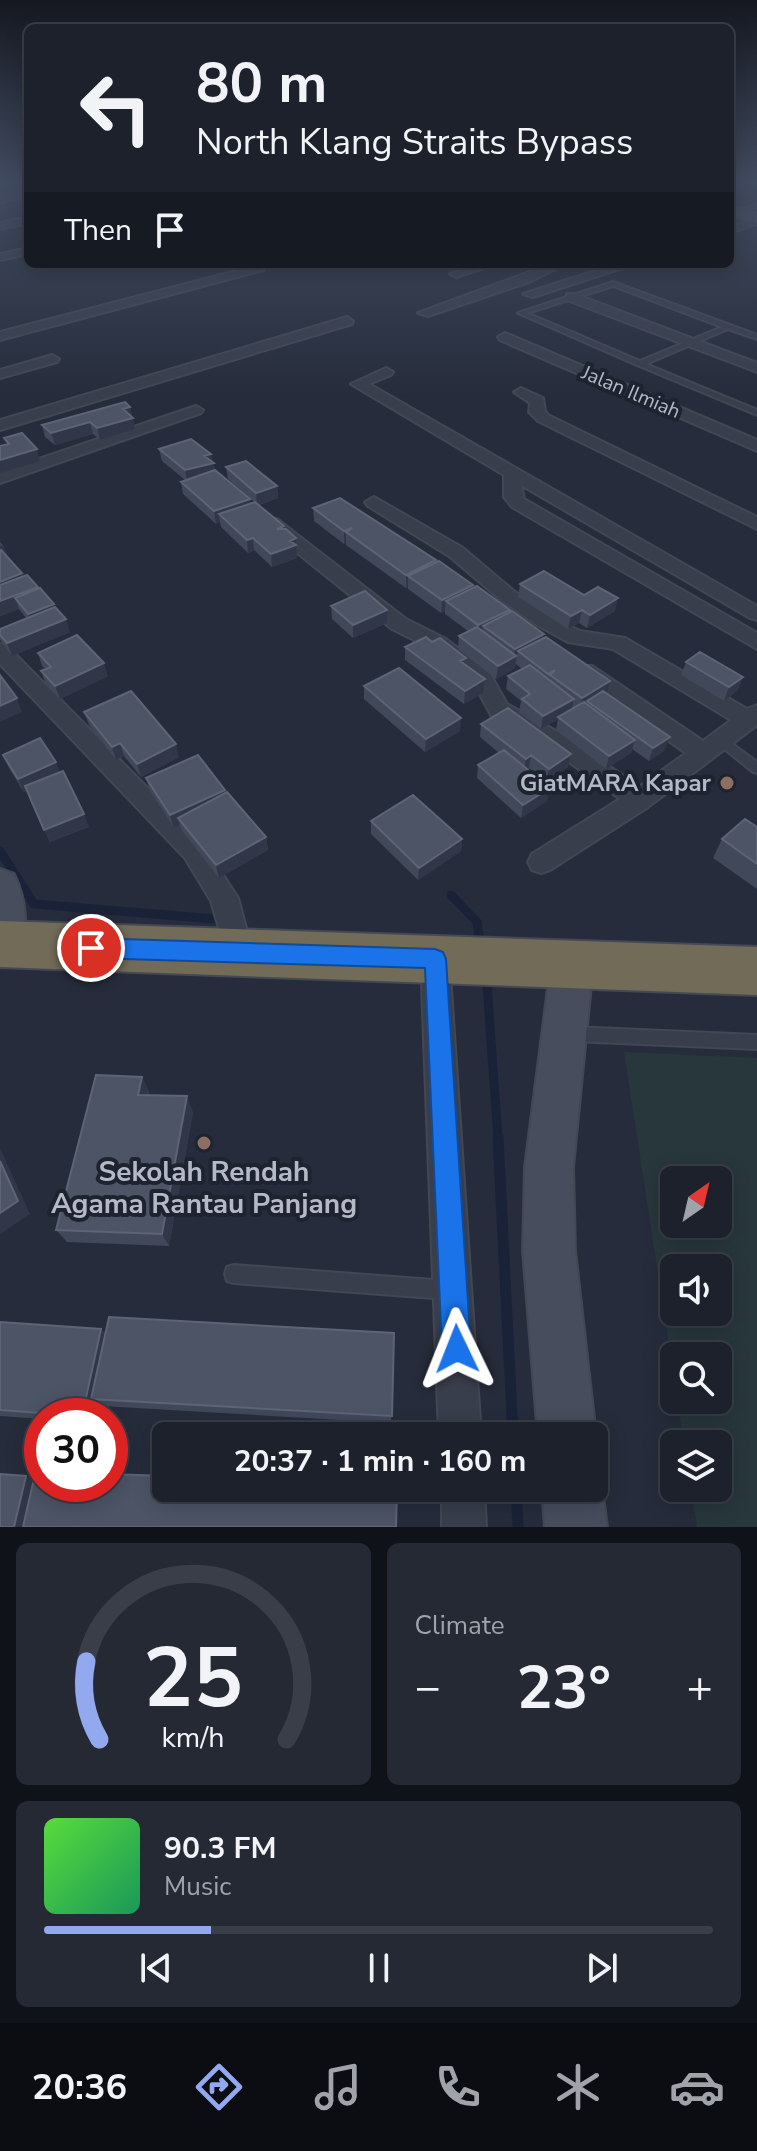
<!DOCTYPE html>
<meta charset="utf-8">
<style>
:root{--surface:#1c212c;--page:#252934;--text:#f1f3f6;--muted:#a0a3a9;--line:#3a3e48;--accent:#92a8ef}
body{margin:0;font-family:"Nunito Sans",sans-serif;background:var(--page);color:var(--text);height:100vh;display:flex;flex-direction:column;font-size:30px;white-space:nowrap}
*{box-sizing:border-box;margin:0}
p{font-size:26px;color:var(--muted)}
.icon{flex:none;width:44px;height:44px;fill:none;stroke:currentColor;stroke-width:2;stroke-linecap:round;stroke-linejoin:round}
.map{position:relative;height:1527px;overflow:hidden}
.details{display:flex;flex-direction:column;gap:16px;padding:16px;background:#0f1218;flex:1}
.details>*{flex:none}
.hud{position:absolute;left:24px;top:24px;width:710px;height:244px;border-radius:12px;box-shadow:0 4px 20px #0003,0 0 0 2px var(--line);background:#1c212c;color:var(--text);overflow:hidden}
.needle{width:52px;rotate:34deg}
.controls{position:absolute;left:660px;top:1166px;display:grid;gap:16px}
.controls a{display:grid;place-items:center;width:72px;height:72px;border-radius:12px;background:var(--surface);box-shadow:0 4px 20px #0003,0 0 0 2px var(--line);font-size:40px}
.speed{position:absolute;left:24px;top:1398px;display:flex;gap:16px;font-size:40px;font-weight:700;text-align:center}
.speed>*{display:grid;place-content:center;width:104px;height:104px;border-radius:50%;background:var(--surface);box-shadow:0 4px 20px #0003,0 0 0 2px var(--line);line-height:1}
.speed .limit{border:12px solid #d22;background:#fff;color:#111}
.pin{position:absolute;display:grid;place-items:center;width:68px;height:68px;color:#fff;margin:-34px;border:4px solid #fff;border-radius:50%;box-shadow:0 2px 8px #0007}
.me{position:absolute;width:88px;margin:-44px;rotate:358deg;stroke-linejoin:round;filter:drop-shadow(0 0 6px #0008)}
.turn{display:flex;align-items:center;gap:28px;height:168px;padding:0 40px;font-size:36px}
.turn .icon{width:104px;height:104px;stroke-width:2.5}
.turn b{display:block;font-size:56px;line-height:68px}
.then{display:flex;align-items:center;height:76px;padding:0 40px;background:#0003;gap:16px;font-size:30px}
.big{font-size:60px;font-weight:700;line-height:1.1}
.details .widget{flex:1;display:flex;flex-direction:column;justify-content:center;gap:12px;min-width:0;padding:0 28px;border-radius:12px;background:var(--page)}
.details .dial{align-items:center;gap:0}
.dial svg{height:208px;overflow:visible;fill:none;stroke:var(--line);stroke-width:7;stroke-linecap:round;text-anchor:middle}
.dial text{fill:var(--text);stroke:none}
.song{display:flex;align-items:center;gap:24px}
.cover{width:96px;height:96px;border-radius:12px;background:linear-gradient(135deg,hsl(110 70% 55%),hsl(150 70% 35%))}
.played{height:8px;border-radius:4px;background:linear-gradient(90deg,var(--accent) 25%,var(--line) 25%)}
.keys{display:flex;justify-content:space-around;direction:ltr}
.heat{display:flex;justify-content:space-between;align-items:center;font-size:44px;direction:ltr}
.details .tiles{flex:1;display:grid;gap:16px;grid-template-columns:1fr 1fr}
.widget:last-child{grid-column:span 2}
.trip{position:absolute;left:152px;top:1422px;width:456px;height:80px;border-radius:12px;background:var(--surface);box-shadow:0 4px 20px #0003,0 0 0 2px var(--line);font-weight:700;line-height:80px;text-align:center}
.tab-bar{display:flex;height:128px;justify-content:space-around;align-items:center;background:#0b0d12;color:var(--muted)}
.tab-bar .icon{width:56px;height:56px}
.tab-bar .on{color:var(--accent)}
.tab-bar b{font-size:36px;color:var(--text)}
.map>svg:first-child{display:block}
.green{fill:#28373c;fill-rule:evenodd}
.lines{fill:none;stroke-linecap:round;stroke-linejoin:round}
.stream-far1{stroke:#1a2238;stroke-width:9}
.stream{stroke:#1a2238;stroke-width:11}
.lane-casing{stroke:#424754;stroke-width:4}
.street-casing{stroke:#424754;stroke-width:4}
.secondary-casing{stroke:#424754;stroke-width:4}
.highway-casing{stroke:#444956;stroke-width:4}
.lane{fill:#393e4c;fill-rule:evenodd}
.street{fill:#393e4c;fill-rule:evenodd}
.secondary{fill:#484d5e;fill-rule:evenodd}
.highway{fill:#716b57;fill-rule:evenodd}
.wall{fill:#41485a}
.shaded-wall{fill:#313749}
.building{fill:#4d5466;stroke:#5e6475;stroke-width:2}
.route{fill:#1a73e8;stroke:#114b97;stroke-width:2}
.education-dot{fill:#8d6e63;stroke:#1e2330;stroke-width:3}
.labels{text-anchor:middle;dominant-baseline:central;stroke-width:8;stroke-linejoin:round;paint-order:stroke}
.far-street-label{font-size:20px;fill:#b5b9c7;stroke:#1e2330}
.poi-label{font-size:24px;font-weight:bold;fill:#b5b9c7;stroke:#1e2330;text-anchor:end}
.near-poi-label{font-size:28px;font-weight:bold;fill:#b5b9c7;stroke:#1e2330}
</style>
<div class="map">
<svg width="757" height="1527" viewBox="0 0 757 1527">
<rect width="100%" height="100%" fill="#262c3b"/>
<path class="green" d="M624,1052L757,1058V1527H697L691,1488H718V1444H684L677,1400H718V1356H674V1378ZM674,1180H718V1224H674ZM674,1268H718V1312H674Z"/>
<g class="lines">
<path class="stream-far1" d="M0,851L34,904L215,919
M451,895L477,922L479,937
M487,985L498,1139"/>
<path class="stream" d="M498,1137L513,1436
M516,1488L518,1527"/>
<defs>
<path id="lane" d="M741,182V183L730,185V183Z
M757,204V207L735,213L733,212Z
M613,282L757,335V339L728,329L646,364L757,410V415L637,365L518,313ZM613,286L722,327L640,361L527,313Z
M720,735L757,762V773L753,772L716,742L714,739Z
M572,1027L757,1035V1049L572,1041L567,1039L564,1034L567,1029Z
M234,1265L447,1281L454,1283L456,1290L454,1297L447,1299L234,1283L227,1281L225,1274L227,1267Z"/>
<path id="street" d="M28,190V196L0,202V196Z
M28,217V223L0,229V223Z
M757,218V224L730,233V227Z
M28,248V254L0,260V254Z
M479,264H497L456,277L450,274Z
M551,264H566L529,282L428,316L418,313Z
M617,264H635L533,297L523,294Z
M259,265L265,268L263,270L0,340V332Z
M567,294H575L757,363V372L567,300Z
M347,317L353,321L352,324L0,430V420Z
M505,333L757,440V451L500,340L498,337Z
M52,355L59,359L57,362L0,378V370Z
M386,368L393,372L391,375L369,384L757,606V620L750,618L521,485L524,499L757,633V649L512,507L504,497V475L351,384Z
M521,388L543,398L545,411L548,415L757,517V529L538,421L529,412L530,403L514,392Z
M196,406L203,410L201,413L0,483V472Z
M374,497L463,548L515,592L551,617L580,631L625,638L747,709L757,705V725L648,807L550,870L541,873L532,870L528,862L532,854L620,799L551,749L491,715L473,682L432,649L392,629L265,527L262,523L265,519H277L406,619L446,639L489,672L507,704L567,737L639,787L686,753L576,676L573,671L576,666H592L703,741L731,720L613,649L568,642L537,625L501,600L449,556L368,506L365,502Z
M0,644L7,646L203,844L238,898L253,954L249,963L239,967L229,963L211,901L185,858L0,664Z
M435,946L445,950L449,959L481,1436H439L421,959L425,950Z
M442,1488H484L486,1527H442Z"/>
<path id="secondary" d="M730,207L757,214V223L730,215Z
M0,869L14,874C26,899 30,931 17,958L0,962Z
M572,947L587,952L593,965L573,1167L575,1251L596,1436L594,1441V1436H538L523,1251L525,1167L551,965L557,952Z
M594,1469L602,1488L607,1527H545L542,1488H594Z"/>
<path id="highway" d="M0,921L757,947V995L0,967Z"/>
</defs>
<use href="#lane" class="lane-casing"/>
<use href="#street" class="street-casing"/>
<use href="#secondary" class="secondary-casing"/>
<use href="#highway" class="highway-casing"/>
<use href="#lane" class="lane"/>
<use href="#street" class="street"/>
<use href="#secondary" class="secondary"/>
<use href="#highway" class="highway"/>
</g>
<path class="wall" d="M130,407L135,429L100,440L93,434L55,445L45,437L42,425Z
M159,449L213,463L215,470L250,499V503L254,502L228,479L226,467L277,486L278,498L259,505L284,529L296,538L297,558L272,567L254,550L248,553L221,527L220,522L216,524L183,494L181,482L185,480L162,461Z
M313,508L436,560V562L473,588L510,610V612L544,634L543,638L610,681L607,693L665,750L649,761L632,749L631,753L606,769L556,730L558,719L541,729L519,712L521,701L506,689L508,676L522,669L516,664L517,660L514,669L496,679L458,649L459,636L468,631L445,614V611L441,613L408,589V587L406,588L346,545V543L344,544L314,521Z
M0,542L3,545L8,557L22,573L23,576L38,587L55,607L70,632L12,656L2,643L0,639V629L26,618L19,609L0,616Z
M520,584L584,595L615,611L587,628L579,623L568,629L518,597Z
M331,606L387,610V623L353,638L332,619Z
M432,642L485,679L483,693L464,704L405,660V647Z
M38,653L108,676L60,699L46,684L41,671L45,669L42,666Z
M686,662L738,690L724,701L681,675Z
M364,686L460,731L425,752L364,699Z
M84,712L179,757L141,777L124,756L116,760L89,725Z
M481,724L568,767L546,782L529,768L528,769L550,788L547,801L521,818L477,778L478,765L499,753L480,737Z
M3,755L60,773L89,827L50,842L27,791L24,792L9,768Z
M146,778L225,793L266,837L268,850L219,878L182,831L180,825L174,828L150,791Z
M371,821L462,839L461,851L418,880L371,834Z
M757,827V889L713,858L722,839Z
M142,1077L149,1092V1095L193,1112L169,1246L67,1242L56,1230Z
M0,1322L105,1332L394,1333L391,1423L102,1406L98,1403L95,1416H42V1419L0,1416Z"/>
<path class="shaded-wall" d="M130,407L135,429L100,440L97,428L123,409Z
M90,422L93,434L55,445L51,433Z
M37,449L40,461L0,473V460Z
M211,454L216,476L187,482L185,470L204,456Z
M277,486L278,498L257,505L256,493Z
M250,499L251,511L219,514L220,522L216,524L214,511Z
M352,528L346,532V543L344,544V531Z
M253,538L254,550L248,553L247,540Z
M296,538L297,558L272,567L271,554L290,541Z
M3,545L8,558L0,561V546Z
M436,560V573L408,576V587L406,588V575Z
M22,573L26,586L0,596V582Z
M473,585L472,598L446,601L445,611L441,613L442,600Z
M38,587L42,600L15,598L19,609L0,616V601Z
M618,598L615,611L587,628L590,615Z
M54,604L59,617L33,627L28,614Z
M387,610V623L353,638V625Z
M510,610L508,623L483,626L482,636L477,638L478,625Z
M582,610L579,623L568,629L571,616Z
M66,619L70,632L12,656L7,643Z
M544,634L542,647L518,651L514,669L496,679L498,666L514,657L515,649Z
M104,663L108,676L60,699L55,686Z
M743,677L738,690L724,701L729,687Z
M485,679L483,693L464,704L465,691Z
M610,681L607,694L587,701L585,708L579,711L582,698Z
M17,698L22,712L0,722V706Z
M574,699L571,712L558,717V719L541,729L543,716Z
M461,718L460,731L425,752L426,739Z
M670,737L665,750L649,761L653,748Z
M635,740L631,753L606,769L609,756Z
M120,743L124,756L116,760L112,747Z
M176,744L179,757L141,777L137,764Z
M571,754L568,767L546,782L549,769Z
M531,755L529,768L524,772L526,759Z
M56,762L61,775L24,792L18,779Z
M550,788L547,801L521,818L523,805Z
M225,790L227,803L178,818L180,825L174,828L170,815Z
M84,814L89,827L50,842L44,830Z
M266,837L268,850L219,878L216,865Z
M462,839L461,851L418,880L419,868Z
M142,1077L149,1092L146,1110L138,1095Z
M187,1096L193,1112L169,1246L162,1234Z
M0,1148L30,1214L0,1234Z
M101,1329L111,1338L91,1399L98,1403L95,1416H82Z
M26,1476L40,1480L29,1527H14Z"/>
<path class="building" d="M125,402L130,407L123,409L133,418L97,428L90,422L51,433L42,425Z
M22,433L37,449L0,460V446L9,444L4,438Z
M191,439L211,454L204,456L214,463L185,470L159,449Z
M246,461L277,486L256,493L226,467Z
M215,470L250,499L214,511L181,482Z
M340,498L436,560L406,575L346,532L352,528L344,531L313,508Z
M255,502L284,526L277,529H286L296,538L290,541L296,545L271,554L253,538L247,540L219,514Z
M1,550L22,573L0,582V551Z
M439,561L473,585L442,600L408,576Z
M544,571L584,595L598,587L618,598L590,615L582,610L571,616L520,584Z
M27,575L38,587L0,601V585Z
M477,586L510,610L478,625L446,601Z
M40,588L54,604L28,614L15,598Z
M365,591L387,610L353,625L331,606Z
M55,607L66,619L7,643L0,635V629Z
M512,611L544,634L515,649L483,626Z
M477,627L516,656L498,666L459,636Z
M77,635L104,663L55,686L41,671L51,667L38,653Z
M426,637L432,642L440,638L466,658L460,661L485,679L465,691L405,647Z
M546,637L610,681L582,698L550,675L555,670L548,674L518,651Z
M700,652L743,677L729,687L686,662Z
M530,665L574,699L543,716L522,699L530,694L508,676Z
M399,668L461,718L426,739L364,686Z
M0,675L17,698L0,706Z
M131,691L176,744L137,764L120,743L112,747L84,712Z
M603,691L670,737L653,748L587,701Z
M584,702L635,740L609,756L558,717Z
M508,708L571,754L549,769L531,755L526,759L481,724Z
M40,738L56,762L18,779L3,755Z
M504,750L550,788L523,805L478,765Z
M198,755L225,790L170,815L146,778Z
M63,771L84,814L44,830L25,786Z
M227,792L266,837L216,865L178,818Z
M413,795L462,839L419,868L371,821Z
M745,819L757,827V864L722,839Z
M96,1075L142,1077L138,1095L187,1096L162,1234L56,1230Z
M0,1161L18,1201L0,1213Z
M109,1317L394,1333L392,1416L91,1399Z
M0,1322L101,1329L82,1416L0,1410Z
M36,1470H42V1484H110V1474L166,1476V1488H397L396,1527H23Z
M0,1474L26,1476L14,1527H0Z"/>
<linearGradient id="sky" x2="0" y2="1"><stop stop-color="#151820"/><stop offset="0.46" stop-color="#414b60"/><stop offset="1" stop-color="#414b60" stop-opacity="0"/></linearGradient>
<rect width="757" height="395" fill="url(#sky)"/>
<path class="route" d="M91,938L435,949L443,952L446,959L471,1349L467,1359L457,1363L446,1359L442,1349L425,968L91,958L84,955L81,948L84,941Z"/>
<g class="education-dot">
<circle cx="727" cy="783" r="8"/>
<circle cx="204" cy="1143" r="8"/>
</g>
<g class="labels">
<g class="far-street-label">
<text transform="translate(631 392) rotate(23)">Jalan Ilmiah</text>
</g>
<g class="poi-label">
<text x="711" y="783">GiatMARA Kapar</text>
</g>
<g class="near-poi-label">
<text x="204" y="1172">Sekolah Rendah<tspan x="204" dy="32">Agama Rantau Panjang</tspan></text>
</g>
</g>
</svg>
<div class="controls">
<a><svg class="needle" viewBox="-14 -14 28 28"><path d="M0-13l5 13h-10z" fill="#e53935"/><path d="M0 13l5-13h-10z" fill="#a0a3a9"/></svg></a>
<a><svg class="icon" aria-label="sound" viewBox="0 0 24 24"><path d="M4 9h4l5-4v14l-5-4H4zM17 9q2 3 0 6"/></svg></a>
<a><svg class="icon" aria-label="search" viewBox="0 0 24 24"><circle cx="10" cy="10" r="6"/><path d="M15 15l6 6"/></svg></a>
<a><svg class="icon" aria-label="layers" viewBox="0 0 24 24"><path d="M12 4l9 5-9 5-9-5zM3 14l9 5 9-5"/></svg></a>
</div>
<div class="speed"><div class="limit">30</div></div>
<div class="pin" style="left:91px;top:948px;background:#d93025"><svg class="icon" aria-label="arrive" viewBox="0 0 24 24"><path d="M6 21V4h12l-3 4 3 4H6"/></svg></div>
<svg class="me" style="left:457px;top:1349px" viewBox="-20 -20 40 40"><path d="M0-17L14 15 0 8-14 15z" fill="#1a73e8" stroke="#fff" stroke-width="4"/></svg>
<div class="trip">20:37 · 1 min · 160 m</div>
<div class="hud">
<div class="turn"><svg class="icon" aria-label="left" viewBox="0 0 24 24"><path d="M17 20v-9H6M10 6l-5 5 5 5"/></svg><div><b>80 m</b>North Klang Straits Bypass</div></div>
<div class="then">Then<svg class="icon" aria-label="arrive" viewBox="0 0 24 24"><path d="M6 21V4h12l-3 4 3 4H6"/></svg></div>
</div>
</div>
<section class="details">
<div class="tiles">
<div class="widget dial"><svg viewBox="0 0 100 80">
<path d="M14 69A42 42 0 1 1 86 69"/>
<path d="M14 69A42 42 0 0 1 9 39" stroke="#92a8ef"/>
<text x="50" y="56" font-size="32" font-weight="700">25</text>
<text x="50" y="72" font-size="11">km/h</text>
</svg></div>
<div class="widget"><p>Climate</p>
<div class="heat"><a>−</a><b class="big">23°</b><a>+</a></div>
</div>
<div class="widget">
<div class="song"><i class="cover"></i><div><b>90.3 FM</b><p>Music</p></div></div>
<div class="played"></div>
<div class="keys"><svg class="icon" aria-label="previous" viewBox="0 0 24 24"><path d="M18 5L8 12l10 7zM5 5v14"/></svg><svg class="icon" aria-label="pause" viewBox="0 0 24 24"><path d="M8 5v14M16 5v14"/></svg><svg class="icon" aria-label="next" viewBox="0 0 24 24"><path d="M6 5l10 7-10 7zM19 5v14"/></svg></div>
</div>
</div>
</section>
<nav class="tab-bar">
<b>20:36</b>
<svg class="icon on" aria-label="directions" viewBox="0 0 24 24"><path d="M12 3l9 9-9 9-9-9zM9 14v-3h6M13 9l2 2-2 2"/></svg>
<svg class="icon" aria-label="music" viewBox="0 0 24 24"><path d="M9 18V5l10-2v13"/><circle cx="6" cy="18" r="3"/><circle cx="16" cy="16" r="3"/></svg>
<svg class="icon" aria-label="phone" viewBox="0 0 24 24"><path d="M5 4h4l2 5-3 2q2 4 5 5l2-3 5 2v4C11 20 4 13 5 4z"/></svg>
<svg class="icon" aria-label="climate" viewBox="0 0 24 24"><path d="M12 3v18M4 7l16 10M4 17L20 7"/></svg>
<svg class="icon" aria-label="car" viewBox="0 0 24 24"><path d="M5 17H2v-5l4-1 3-4h7l3 4 3 1v5h-3M9 17h6M6 11h13"/><circle cx="7" cy="17" r="2"/><circle cx="17" cy="17" r="2"/></svg>
</nav>
